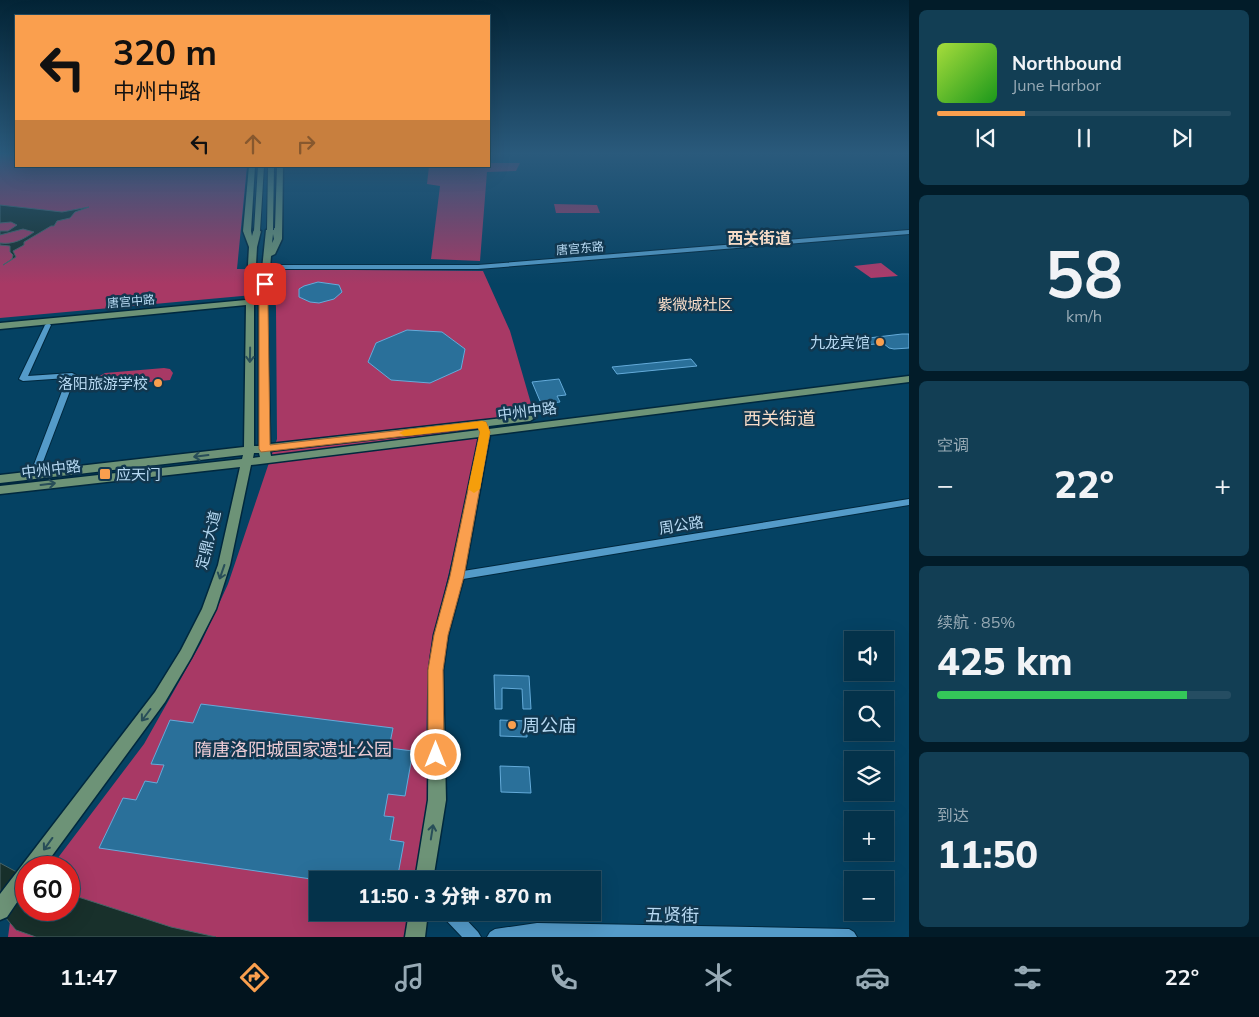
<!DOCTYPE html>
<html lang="zh">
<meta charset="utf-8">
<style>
:root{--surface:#04324a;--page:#123e54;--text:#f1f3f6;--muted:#97aab5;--line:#254d62;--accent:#fa9f4e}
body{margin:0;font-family:Mulish,"Noto Sans SC",sans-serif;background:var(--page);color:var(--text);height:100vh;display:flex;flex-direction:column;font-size:19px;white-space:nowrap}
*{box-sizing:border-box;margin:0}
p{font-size:16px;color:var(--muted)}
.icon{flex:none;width:28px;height:28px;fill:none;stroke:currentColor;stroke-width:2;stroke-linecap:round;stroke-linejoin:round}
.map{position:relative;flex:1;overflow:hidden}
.sheet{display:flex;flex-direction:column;gap:10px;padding:10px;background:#021c29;width:350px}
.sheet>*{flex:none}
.guide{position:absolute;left:15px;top:15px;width:475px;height:152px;border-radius:0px;box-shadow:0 5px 20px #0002,0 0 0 1px var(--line);background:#fa9f4e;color:#111;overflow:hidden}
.buttons{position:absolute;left:844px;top:631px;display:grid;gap:10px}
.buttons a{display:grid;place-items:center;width:50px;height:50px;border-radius:0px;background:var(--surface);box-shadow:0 5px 20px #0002,0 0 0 1px var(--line);font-size:25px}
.speed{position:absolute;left:15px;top:856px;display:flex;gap:10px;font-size:25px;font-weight:700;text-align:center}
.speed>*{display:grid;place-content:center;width:65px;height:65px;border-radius:50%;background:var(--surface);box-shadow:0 5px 20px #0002,0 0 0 1px var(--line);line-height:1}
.speed .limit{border:8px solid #d22;background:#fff;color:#111}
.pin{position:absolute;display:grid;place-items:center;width:42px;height:42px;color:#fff;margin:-21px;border-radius:10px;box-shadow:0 2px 8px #0006}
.me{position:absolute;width:55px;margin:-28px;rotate:0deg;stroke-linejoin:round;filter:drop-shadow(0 0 4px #0008)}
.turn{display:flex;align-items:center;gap:18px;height:105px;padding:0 15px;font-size:22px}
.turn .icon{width:65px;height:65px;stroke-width:2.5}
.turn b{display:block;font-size:35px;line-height:42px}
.lanes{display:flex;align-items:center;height:48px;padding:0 15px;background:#0003;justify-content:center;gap:25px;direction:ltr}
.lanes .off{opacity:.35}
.big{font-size:38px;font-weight:800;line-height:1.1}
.sheet .card{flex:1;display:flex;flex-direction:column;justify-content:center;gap:8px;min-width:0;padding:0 18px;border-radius:8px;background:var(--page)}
.sheet .dial{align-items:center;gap:0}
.dial b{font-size:65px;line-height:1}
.song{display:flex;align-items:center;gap:15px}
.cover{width:60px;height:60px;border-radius:8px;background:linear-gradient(135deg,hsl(80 70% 55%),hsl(120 70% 35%))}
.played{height:5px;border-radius:2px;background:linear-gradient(90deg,var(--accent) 30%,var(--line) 30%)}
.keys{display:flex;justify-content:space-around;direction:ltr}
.heat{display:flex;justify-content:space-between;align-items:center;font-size:28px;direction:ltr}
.charge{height:8px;border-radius:4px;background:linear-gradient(90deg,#34c759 85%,var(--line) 0)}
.trip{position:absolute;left:309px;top:871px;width:292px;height:50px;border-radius:0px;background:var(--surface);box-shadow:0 5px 20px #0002,0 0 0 1px var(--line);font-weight:800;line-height:50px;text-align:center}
.dock{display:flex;height:80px;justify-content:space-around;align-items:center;background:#02141e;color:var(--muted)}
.dock .icon{width:35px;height:35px}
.dock .current{color:var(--accent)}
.dock b{font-size:22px;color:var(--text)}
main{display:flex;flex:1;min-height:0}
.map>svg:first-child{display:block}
.green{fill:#a83965}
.forest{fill:#b23a6a}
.water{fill:#18302b;stroke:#486367}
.building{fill:#2a709a;stroke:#64abda}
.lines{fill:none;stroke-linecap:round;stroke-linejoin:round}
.minor-casing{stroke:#00283e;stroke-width:2}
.major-casing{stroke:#00283e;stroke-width:3}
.minor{fill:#549bc9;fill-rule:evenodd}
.major{fill:#6d9377;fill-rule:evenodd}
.major-bridge-casing{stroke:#00283e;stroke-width:8;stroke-linecap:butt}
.major-bridge{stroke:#6d9377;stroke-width:6}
.oneway{stroke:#284e59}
.route{fill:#fa9f4e;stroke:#a26733}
.slow{fill:#f59e0b}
.poi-dot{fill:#fa9f4e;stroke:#11374f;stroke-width:2}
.labels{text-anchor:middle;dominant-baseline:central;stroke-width:5;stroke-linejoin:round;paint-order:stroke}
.far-street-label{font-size:12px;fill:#b8daf3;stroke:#11374f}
.far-quarter-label{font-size:15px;fill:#f7dcc8;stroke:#11374f}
.poi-label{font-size:15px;fill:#b8daf3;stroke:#11374f;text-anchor:end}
.street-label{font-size:15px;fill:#b8daf3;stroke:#11374f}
.far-district-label{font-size:16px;font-weight:bold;fill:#f7dcc8;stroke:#11374f}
.quarter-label{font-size:18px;fill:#f7dcc8;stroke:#11374f}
.near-poi-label{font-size:18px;fill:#b8daf3;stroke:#11374f;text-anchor:start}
.near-park-label{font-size:18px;fill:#edccd5;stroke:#11374f}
.near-street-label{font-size:18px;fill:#b8daf3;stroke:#11374f}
</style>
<main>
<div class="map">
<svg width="909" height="937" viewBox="0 0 909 937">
<rect width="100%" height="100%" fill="#054263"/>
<path class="green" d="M0,153H16V166H247L237,269L483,271L510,331L532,407L509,414L478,449L430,653L427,695L426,762L429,798L416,880H318V912L409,913L404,937H8L10,922L26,910H69V868L51,867L144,744L201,643L228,584L277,439L276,308L275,293L0,318Z
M489,163H520L516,171L487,172L480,261L431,259L440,186L427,184L429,166H489Z
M554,204L597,205L600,213H556Z
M164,368L170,369L173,373L170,380L100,387L95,383L98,377L105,373Z"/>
<path class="forest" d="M881,263L898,276L871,278L854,266Z"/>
<path class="water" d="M0,205L62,212L89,207L75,212L70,218L57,221L54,226H51L24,242V245L13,251L16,257L3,265L12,259L13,255L10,252V246L0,245V243C13,245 24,239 34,232L23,229L0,235V231H8L17,225L11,222L0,223Z
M0,863L26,877V910H69V894L171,927L216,937H36L16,930L0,911Z"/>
<path class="building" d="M318,282L339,285L342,292L334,299L319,303L310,302L299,297V289L304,286Z
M407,330L442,332L465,349L461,369L430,383L391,380L368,362L376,343Z
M902,334H909V348L894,349L889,348L883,343L859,346L852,340Z
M691,359L697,366L617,374L612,367Z
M559,379L566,395L557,396L560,402L551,403L550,400L540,401L532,382Z
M494,675L529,676L531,709H523L522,689L502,688V709H495Z
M201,704L393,728L389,748L413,751L405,796L388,794L384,816L394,817L390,840L404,842L397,880H318L99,848L123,798L136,800L145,781L157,783L164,765L151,764L170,720L193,723Z
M500,720L527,721V737L500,736Z
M500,766L529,767L531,793L501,792Z"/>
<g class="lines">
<defs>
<path id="minor" d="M909,230V234L478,269H253L250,267L253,265H478Z
M48,323L51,325L28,376L72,373L76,375L38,475L34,478L30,475L67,378L23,381L19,379L45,325Z
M909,499V505L457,580L453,579L452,576L453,573L457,572Z
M441,912H459L478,932L481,937H462L443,917Z
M537,923L849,929L854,932L857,937H487L490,932L495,929Z"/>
<path id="major" d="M249,166H255L251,231L252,236L254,229L261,231L257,247L254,299H259L266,230L275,228L277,166H283L282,239L275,254L271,256L267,305L270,444L530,415L535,418L530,421L489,426V429L909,376V382L490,435L464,576L448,635L443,670L446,800L433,880H415L428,800L429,670L434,635L450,576L479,437L251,465L230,565L216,609L191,658L165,702L43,868H26V889L7,917L0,920V894L155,692L181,650L202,609L218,565L240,467L0,494V486L242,459L243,455L0,483V475L244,447L246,305L0,329V323L246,300L249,247L243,231ZM273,234L274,239L272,243ZM254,304H259V446H254ZM478,427L479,430L271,456L270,451ZM254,453H259L260,457L253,458Z
M409,912H428L425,937H405Z"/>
</defs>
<use href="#minor" class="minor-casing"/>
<use href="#major" class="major-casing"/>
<use href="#minor" class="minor"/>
<use href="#major" class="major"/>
<defs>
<path id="major-bridge" d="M270,230L271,166
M257,231L261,166"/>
</defs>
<use href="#major-bridge" class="major-bridge-casing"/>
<use href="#major-bridge" class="major-bridge"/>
</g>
<defs><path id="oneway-shaft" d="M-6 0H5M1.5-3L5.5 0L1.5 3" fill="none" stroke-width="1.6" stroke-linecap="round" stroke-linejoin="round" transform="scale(1.25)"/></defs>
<g class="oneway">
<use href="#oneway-shaft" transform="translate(250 355) rotate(91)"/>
<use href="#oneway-shaft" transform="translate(201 456) rotate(173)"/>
<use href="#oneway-shaft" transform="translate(48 484) rotate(-7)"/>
<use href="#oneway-shaft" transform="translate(222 572) rotate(109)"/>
<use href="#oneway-shaft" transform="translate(146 715) rotate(127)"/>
<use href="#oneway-shaft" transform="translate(432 832) rotate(-81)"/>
<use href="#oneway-shaft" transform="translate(48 844) rotate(126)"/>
</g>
<linearGradient id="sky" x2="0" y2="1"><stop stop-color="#032436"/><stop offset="0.54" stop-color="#2a5a7c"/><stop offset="1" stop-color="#2a5a7c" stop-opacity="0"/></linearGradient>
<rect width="909" height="284" fill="url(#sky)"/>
<path class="route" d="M263,282L269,284L268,305L270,445L482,421L486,422L490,432L464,576L448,635L443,670L444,755L442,760L436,763L430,760L428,755V670L434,635L450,576L480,432L478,428L261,452L259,449V305Z"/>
<path class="slow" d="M482,421L486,422L490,432L480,489L474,493L468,489L480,432L478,428L405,436L399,433L405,430Z"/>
<g class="poi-dot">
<circle cx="880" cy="342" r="5"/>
<circle cx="158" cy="383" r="5"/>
<rect x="99" y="468" width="12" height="12" rx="2.5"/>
<circle cx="512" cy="725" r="5"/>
</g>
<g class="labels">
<g class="far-street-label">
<text transform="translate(580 248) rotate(-5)">唐宫东路</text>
<text transform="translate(131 301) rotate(-5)">唐宫中路</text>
</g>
<g class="far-quarter-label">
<text x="695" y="304">紫微城社区</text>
</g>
<g class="poi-label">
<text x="870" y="342">九龙宾馆</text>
<text x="148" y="383">洛阳旅游学校</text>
<text x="116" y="474" text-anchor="start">应天门</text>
</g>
<g class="street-label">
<text transform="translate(527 411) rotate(-7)">中州中路</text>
<text transform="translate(51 469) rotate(-7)">中州中路</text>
<text transform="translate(681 525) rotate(-9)">周公路</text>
<text transform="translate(208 540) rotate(-76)">定鼎大道</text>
</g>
<g class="far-district-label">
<text x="759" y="238">西关街道</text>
</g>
<g class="quarter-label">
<text x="779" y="418">西关街道</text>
</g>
<g class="near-poi-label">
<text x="522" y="725">周公庙</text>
</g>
<g class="near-park-label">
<text x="293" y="749">隋唐洛阳城国家遗址公园</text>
</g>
<g class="near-street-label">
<text transform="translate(672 915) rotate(1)">五贤街</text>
</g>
</g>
</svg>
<div class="buttons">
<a><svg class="icon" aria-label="sound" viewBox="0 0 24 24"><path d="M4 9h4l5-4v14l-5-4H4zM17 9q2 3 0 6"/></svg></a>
<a><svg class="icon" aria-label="search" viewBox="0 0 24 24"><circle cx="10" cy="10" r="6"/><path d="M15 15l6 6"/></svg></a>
<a><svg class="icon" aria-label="layers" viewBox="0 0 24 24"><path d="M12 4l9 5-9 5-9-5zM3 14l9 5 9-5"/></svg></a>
<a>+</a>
<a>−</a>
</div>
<div class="speed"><div class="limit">60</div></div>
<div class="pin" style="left:265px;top:284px;background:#d93025"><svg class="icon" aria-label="arrive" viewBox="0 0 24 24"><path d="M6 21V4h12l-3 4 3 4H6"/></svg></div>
<svg class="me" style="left:436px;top:755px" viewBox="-20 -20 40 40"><circle r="17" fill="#fa9f4e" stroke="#fff" stroke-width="3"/><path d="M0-11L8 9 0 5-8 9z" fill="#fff"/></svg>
<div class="trip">11:50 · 3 分钟 · 870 m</div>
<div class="guide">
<div class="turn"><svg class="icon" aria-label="left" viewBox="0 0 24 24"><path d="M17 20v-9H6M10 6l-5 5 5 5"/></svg><div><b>320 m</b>中州中路</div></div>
<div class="lanes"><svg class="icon" aria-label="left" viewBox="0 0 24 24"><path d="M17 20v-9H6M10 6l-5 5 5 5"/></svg><svg class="icon off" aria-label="ahead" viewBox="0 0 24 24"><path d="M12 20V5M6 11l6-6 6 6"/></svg><svg class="icon off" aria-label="right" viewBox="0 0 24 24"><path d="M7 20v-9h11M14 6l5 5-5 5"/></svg></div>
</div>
</div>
<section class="sheet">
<div class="card">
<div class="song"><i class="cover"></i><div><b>Northbound</b><p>June Harbor</p></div></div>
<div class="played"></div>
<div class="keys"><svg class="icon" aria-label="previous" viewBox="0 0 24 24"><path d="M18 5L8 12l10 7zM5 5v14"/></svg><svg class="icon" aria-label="pause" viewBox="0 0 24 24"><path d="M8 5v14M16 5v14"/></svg><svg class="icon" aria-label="next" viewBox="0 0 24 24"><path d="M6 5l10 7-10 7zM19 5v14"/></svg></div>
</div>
<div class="card dial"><b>58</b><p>km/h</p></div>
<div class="card"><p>空调</p>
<div class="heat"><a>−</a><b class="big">22°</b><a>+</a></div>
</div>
<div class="card"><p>续航 · 85%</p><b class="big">425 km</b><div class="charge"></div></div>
<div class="card"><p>到达</p><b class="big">11:50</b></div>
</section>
</main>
<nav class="dock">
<b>11:47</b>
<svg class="icon current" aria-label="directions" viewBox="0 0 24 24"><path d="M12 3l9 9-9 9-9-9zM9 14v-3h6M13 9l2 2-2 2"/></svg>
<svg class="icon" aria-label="music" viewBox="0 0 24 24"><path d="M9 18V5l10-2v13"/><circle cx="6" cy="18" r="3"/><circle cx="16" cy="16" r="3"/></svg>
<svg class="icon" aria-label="phone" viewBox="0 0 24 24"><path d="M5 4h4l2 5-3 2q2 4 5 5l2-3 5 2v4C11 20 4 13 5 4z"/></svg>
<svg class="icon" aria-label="climate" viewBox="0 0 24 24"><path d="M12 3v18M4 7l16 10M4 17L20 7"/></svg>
<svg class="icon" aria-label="car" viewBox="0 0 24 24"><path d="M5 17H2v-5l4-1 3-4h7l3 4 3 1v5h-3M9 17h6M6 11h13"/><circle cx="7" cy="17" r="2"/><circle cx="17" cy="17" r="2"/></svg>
<svg class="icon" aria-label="filters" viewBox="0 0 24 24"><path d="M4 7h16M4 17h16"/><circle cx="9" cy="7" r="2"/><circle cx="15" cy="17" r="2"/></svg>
<b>22°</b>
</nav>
